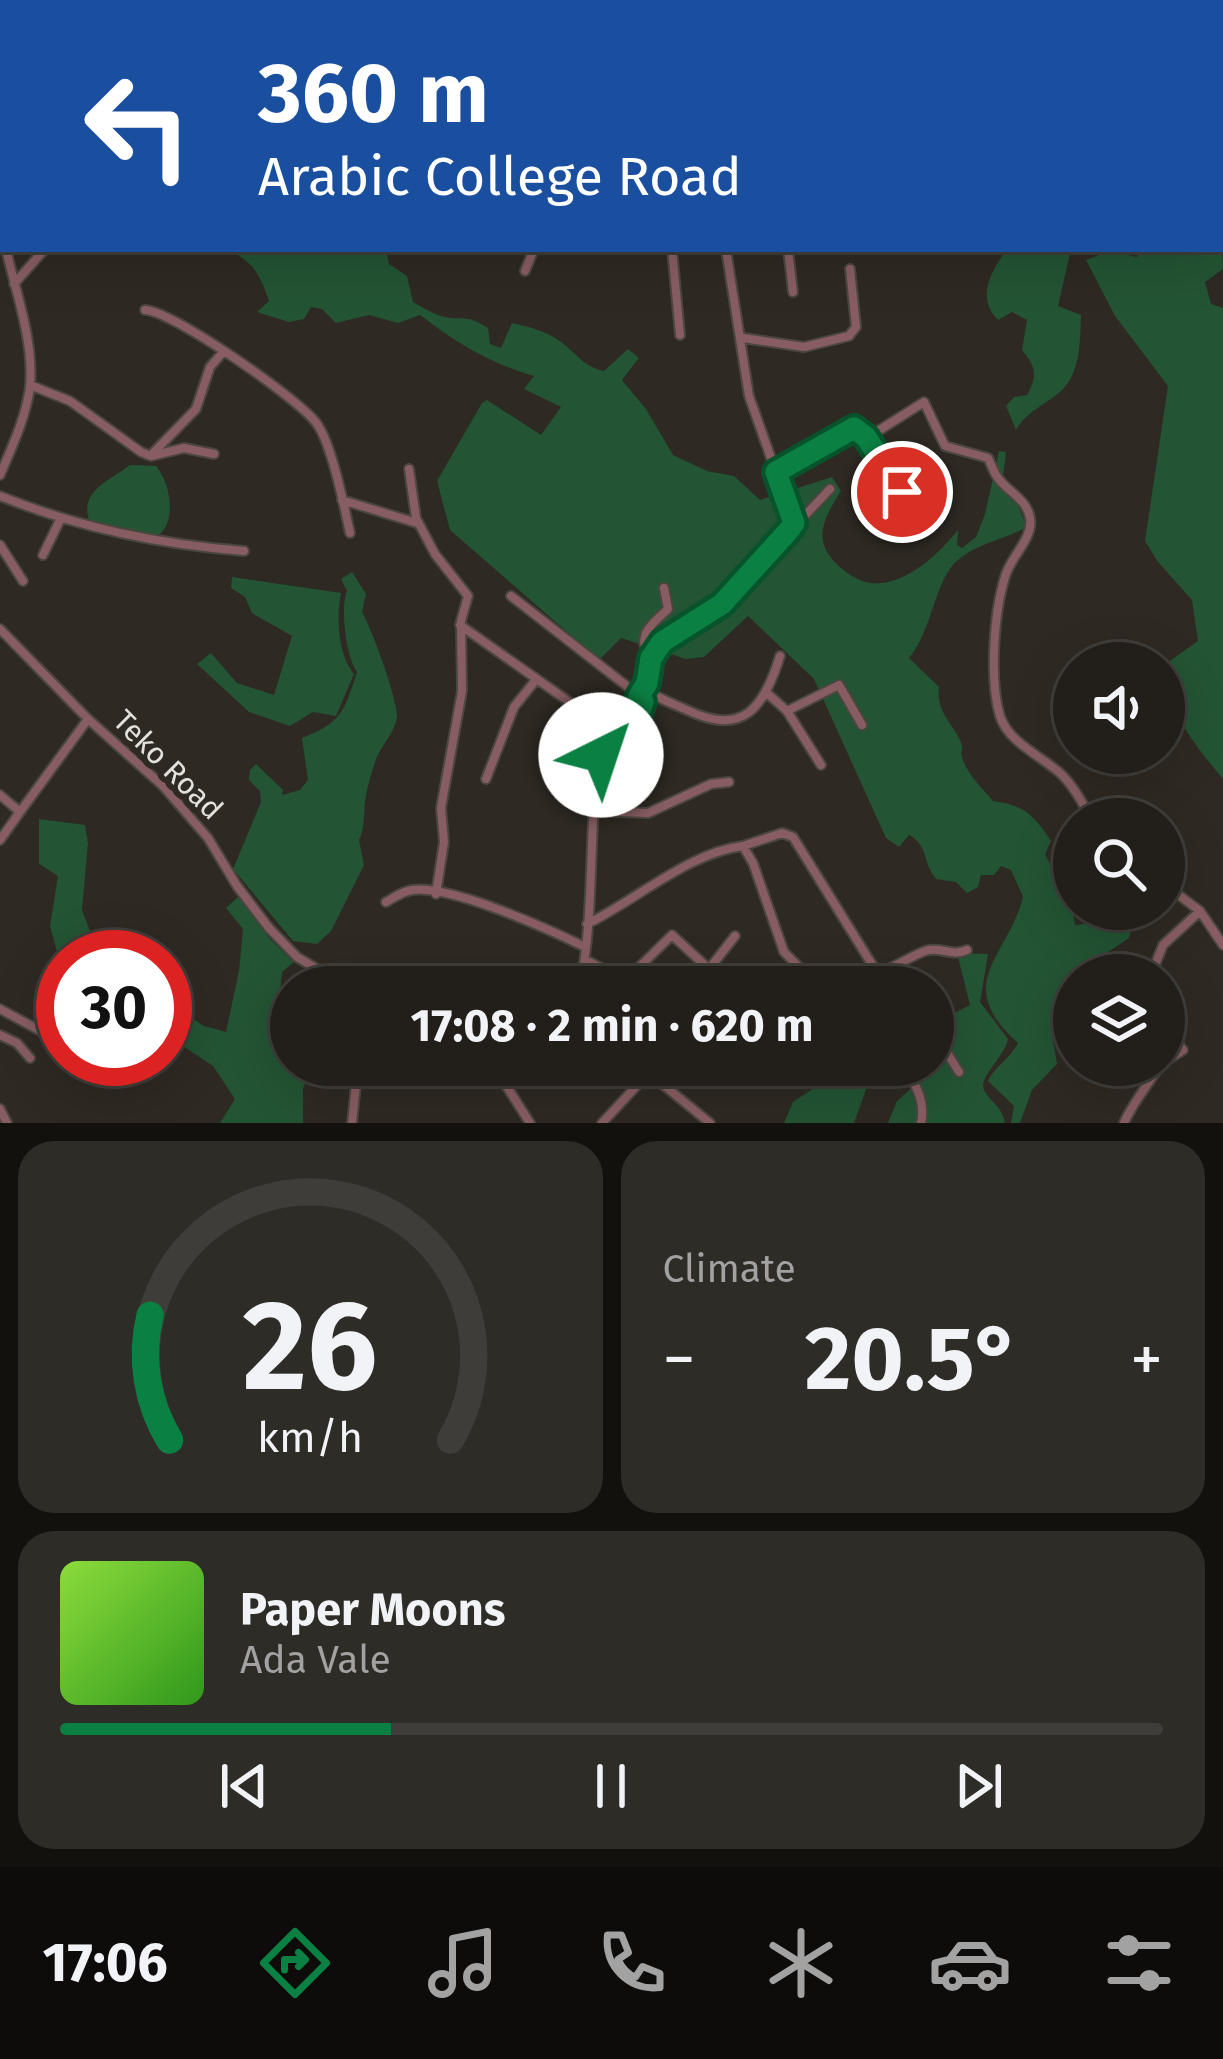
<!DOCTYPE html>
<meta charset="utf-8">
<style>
:root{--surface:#221f1a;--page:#2e2c27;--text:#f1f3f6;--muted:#a2a2a2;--line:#3f3d39;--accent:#0b8043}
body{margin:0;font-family:"Fira Sans",sans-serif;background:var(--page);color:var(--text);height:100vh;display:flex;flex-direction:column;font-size:45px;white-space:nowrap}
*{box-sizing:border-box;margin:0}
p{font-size:39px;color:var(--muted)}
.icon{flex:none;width:66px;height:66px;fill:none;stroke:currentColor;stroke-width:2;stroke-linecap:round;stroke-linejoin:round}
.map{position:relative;height:1123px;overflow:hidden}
.drawer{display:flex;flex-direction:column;gap:18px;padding:18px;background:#13110e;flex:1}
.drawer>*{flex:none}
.top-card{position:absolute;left:0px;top:0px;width:1224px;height:252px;box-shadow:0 12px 48px #0002,0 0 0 3px var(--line);background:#1a4fa0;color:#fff;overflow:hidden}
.buttons{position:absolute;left:1053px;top:642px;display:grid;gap:24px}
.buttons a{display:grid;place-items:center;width:132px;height:132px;border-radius:50%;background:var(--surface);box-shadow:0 12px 48px #0002,0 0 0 3px var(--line);font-size:60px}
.speed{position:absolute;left:36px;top:930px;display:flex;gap:24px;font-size:60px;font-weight:700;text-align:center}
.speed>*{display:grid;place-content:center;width:156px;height:156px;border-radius:50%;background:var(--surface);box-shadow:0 12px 48px #0002,0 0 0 3px var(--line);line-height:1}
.speed .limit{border:18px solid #d22;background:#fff;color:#111}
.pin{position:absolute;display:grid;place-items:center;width:102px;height:102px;color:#fff;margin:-51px;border:6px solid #fff;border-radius:50%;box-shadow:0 3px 12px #0007}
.me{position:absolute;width:132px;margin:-66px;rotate:41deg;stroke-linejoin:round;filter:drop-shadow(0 0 9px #0008)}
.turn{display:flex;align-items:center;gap:42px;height:252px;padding:0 60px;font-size:54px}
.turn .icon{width:156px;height:156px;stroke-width:2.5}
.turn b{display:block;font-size:84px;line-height:102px}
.big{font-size:90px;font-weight:700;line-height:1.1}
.drawer .card{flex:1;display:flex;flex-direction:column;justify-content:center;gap:18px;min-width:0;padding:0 42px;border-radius:36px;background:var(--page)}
.drawer .dial{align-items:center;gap:0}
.dial svg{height:312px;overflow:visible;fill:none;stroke:var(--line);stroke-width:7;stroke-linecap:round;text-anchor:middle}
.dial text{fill:var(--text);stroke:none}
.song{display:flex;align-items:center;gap:36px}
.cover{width:144px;height:144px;border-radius:18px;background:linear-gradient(135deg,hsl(90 70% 55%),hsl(110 70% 35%))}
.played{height:12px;border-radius:6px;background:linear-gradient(90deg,var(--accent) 30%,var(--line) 30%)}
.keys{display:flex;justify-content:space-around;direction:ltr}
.heat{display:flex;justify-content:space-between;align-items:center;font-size:66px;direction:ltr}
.drawer .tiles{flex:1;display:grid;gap:18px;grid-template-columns:1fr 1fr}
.card:last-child{grid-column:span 2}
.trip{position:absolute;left:270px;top:966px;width:684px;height:120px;border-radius:60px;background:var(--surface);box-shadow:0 12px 48px #0002,0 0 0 3px var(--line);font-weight:700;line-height:120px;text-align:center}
.menu{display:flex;height:192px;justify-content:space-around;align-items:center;background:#0e0c0a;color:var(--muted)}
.menu .icon{width:84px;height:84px}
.menu .selected{color:var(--accent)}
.menu b{font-size:54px;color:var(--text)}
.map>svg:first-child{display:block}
.green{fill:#235434}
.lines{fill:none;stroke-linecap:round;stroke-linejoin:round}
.minor-casing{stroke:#4b4640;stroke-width:12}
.minor{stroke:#875d61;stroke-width:8}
.route-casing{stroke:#07532c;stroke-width:30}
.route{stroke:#0b8043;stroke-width:21}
.labels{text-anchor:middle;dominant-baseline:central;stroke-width:12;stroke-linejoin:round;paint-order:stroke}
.street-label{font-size:30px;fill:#e4e1dc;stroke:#2e2922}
</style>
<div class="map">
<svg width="1223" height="1123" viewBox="0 0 1223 1123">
<rect width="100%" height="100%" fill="#2e2922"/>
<path class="green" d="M1221,223L1223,269L1205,282L1211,304L1223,308V779C1197,748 1164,707 1164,665L1198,641L1192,600L1158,562L1145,541L1168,386L1115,316L1086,260L1110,251L1137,257L1140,249H1221Z
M226,249H386L389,264L407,276L413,302C422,307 431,313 441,316C461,322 464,312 488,328L490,344L501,348L512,323C529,327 547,331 561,342C577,354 584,367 604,371L628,349L639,358L622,380L646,409L673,455L707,471L734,476L760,500L832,477L841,491C819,525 812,546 846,572C856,579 868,585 881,583C912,580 940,552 958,530L957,545L962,548L976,537L985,514L999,451L1006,452L1002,485L1017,503L1027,527C1006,539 979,543 959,559C934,579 933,630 909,658L939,687C936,711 950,720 960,740C966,754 958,746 963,760C968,775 983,789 993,801C1024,805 1034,815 1051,841L1045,854L1071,903L1075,925L1092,923L1100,909H1136L1129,938C1090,966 1048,977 1052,1035C1053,1045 1056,1054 1057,1064L1032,1090L1020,1123H1011L1014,1106L988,1081C995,1066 1010,1059 1018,1043C951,983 1008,957 1023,897L1011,870L1001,866L994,875H981L978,887L967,893L956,882L936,879C922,862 929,846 909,835L899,847L886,838L814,679L748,616L704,657L686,659L621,638L599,660L450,530L437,481L482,403L487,400L541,435L561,407L524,389L534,376C487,362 458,344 420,315L398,323L369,315L336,323L322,309L311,307L304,319L289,322L257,312L269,301C260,274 252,260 226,249Z
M1007,249H1071L1058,306L1081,315C1080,340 1081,373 1061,391C1045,405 1027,411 1016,430L1006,406L1014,397L1027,395C1038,375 1036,367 1022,350L1027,320L1012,312L998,320C975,297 992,270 1007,249Z
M130,465L156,466C170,483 177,518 160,534H136L90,523C78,491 108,482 130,465Z
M352,572L366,594L362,612C371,627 399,702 397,718C394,731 387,739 380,751C374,761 369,782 366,795C363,810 366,826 359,840L364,865L331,931L317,944L293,941L233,869L261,802L260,791L249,780L250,770L256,764L283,790L282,795L300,790L308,780L302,738C342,722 344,712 357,672C346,657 340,608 347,591L341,579Z
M232,577L341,593C336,618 338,655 354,674L336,716L313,712L290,726L249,712L197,664L211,653L237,683L274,695L292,636L252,613L245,597L231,588Z
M39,819L85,825L88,843L82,910L100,957L63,959L58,956L50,926L58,876L39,864Z
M238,897L270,939L294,962L282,972L278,1020L268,1027V1033L291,1065L308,1074L303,1089V1123H220L235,1099L213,1066L165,1034V1001L204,1026L226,1032L239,971L243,929L226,908Z
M957,953L988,954L980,1002L1008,1039C1004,1058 978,1077 984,1090C992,1104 1002,1106 1005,1123H888L897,1101L921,1080L911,1065H933L937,1039L933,1024L970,1005Z
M859,1067L870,1078L854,1123H784L793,1102L838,1072Z"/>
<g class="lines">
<defs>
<path id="minor" d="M103,0L108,3
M254,0L259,3
M395,0L401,3
M701,0L702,3
M814,0L822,3
M27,3L29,0
M145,3V0
M321,3L322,0
M540,3V0
M591,3L592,0
M665,3L667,0
M0,57L3,51
M0,225L3,238
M672,249L680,335
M726,249L749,396L794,523
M788,249L793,292
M525,271L534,249
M14,284L45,249
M145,310C171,310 302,401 317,424C332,445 344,506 350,533
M743,338L804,347L849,336L856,327L850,269
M30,385L70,401L141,452L151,456L184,448L214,454
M866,437L879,462L921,513
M154,452L196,409L210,367L223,352
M409,469L416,518L435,554L468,596L461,621L462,691L441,808L444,842L436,894
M776,472L850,428L870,436L924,402L945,446L988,458C991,464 993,470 996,475C1005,491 1027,498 1030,518C1034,538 1010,557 1005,577C994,612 989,680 1000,716C1008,742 1041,756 1060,773C1073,785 1083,803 1091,819
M0,475C12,447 26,417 30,387C34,341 16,293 6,249
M0,496C80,528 158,544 244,551
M342,500L417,523
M0,545L23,581
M43,555L60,520
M511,596L642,698L632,723L601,755
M460,625L578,708C590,720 596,731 599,748C602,764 595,786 594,803C590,865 592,927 580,987
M0,629L88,719L163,786L208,838L237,886L269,928L297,957L347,987
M651,658C634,636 652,624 668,609L664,588
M645,688C657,699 672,703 687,710C743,737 764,708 780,656
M768,694L787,711L821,765
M639,696L647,683L651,658L662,642L721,604L830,489
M787,711L839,685L862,725
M486,779L514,707L535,681
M0,795L20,812L88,719
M593,811L648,813L711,784L729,782
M0,840L20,812
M743,846L782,833L793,837L886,987
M1164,884L1200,911L1223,945
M386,902C395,897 401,892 412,890C451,885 546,928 583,946
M587,924C636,900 690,852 743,846L753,863L784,952L819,987
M586,960L625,981L672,935L709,969L735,936
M876,975C893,968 909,957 925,951C940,946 951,957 967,950
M1151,975L1163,945L1200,911
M861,987L878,978
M0,1009L63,1043
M1164,1026L1183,1050L1164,1062
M933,1030L959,1072
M0,1035L17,1043L30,1058
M87,1059L111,1078
M493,1065L530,1123
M904,1065C915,1085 926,1100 921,1123
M650,1074L710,1123
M500,1077L516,1065
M0,1109L7,1123
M352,1123L358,1065
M602,1123L644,1078L662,1065
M1124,1123C1133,1102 1149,1084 1160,1065"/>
</defs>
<use href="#minor" class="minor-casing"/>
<use href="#minor" class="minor"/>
</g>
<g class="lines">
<defs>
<path id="route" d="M601,755L640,711L643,702L639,696L647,683L651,658L662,642L722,604L790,529L794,523L776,472L854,428L866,437L902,492"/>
</defs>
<use href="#route" class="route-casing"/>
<use href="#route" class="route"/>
</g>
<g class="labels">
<g class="street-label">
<text transform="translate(168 765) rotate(45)">Teko Road</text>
</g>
</g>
</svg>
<div class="buttons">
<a><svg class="icon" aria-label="sound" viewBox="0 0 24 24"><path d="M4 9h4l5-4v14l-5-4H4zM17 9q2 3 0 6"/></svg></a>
<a><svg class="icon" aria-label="search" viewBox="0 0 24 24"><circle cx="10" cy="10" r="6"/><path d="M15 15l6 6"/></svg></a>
<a><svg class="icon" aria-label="layers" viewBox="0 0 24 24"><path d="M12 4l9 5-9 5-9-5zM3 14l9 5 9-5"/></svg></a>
</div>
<div class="speed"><div class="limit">30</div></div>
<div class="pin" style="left:902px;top:492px;background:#d93025"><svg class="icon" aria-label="arrive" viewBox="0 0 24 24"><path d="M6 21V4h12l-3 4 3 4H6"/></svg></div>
<svg class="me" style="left:601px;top:755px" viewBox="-20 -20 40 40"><circle r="19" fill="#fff"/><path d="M0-13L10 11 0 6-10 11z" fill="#0b8043"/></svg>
<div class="trip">17:08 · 2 min · 620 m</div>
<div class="top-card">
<div class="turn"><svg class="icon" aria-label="left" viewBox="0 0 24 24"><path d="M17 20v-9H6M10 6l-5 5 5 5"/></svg><div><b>360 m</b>Arabic College Road</div></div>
</div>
</div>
<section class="drawer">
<div class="tiles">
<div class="card dial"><svg viewBox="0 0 100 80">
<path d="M14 69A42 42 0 1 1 86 69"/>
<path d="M14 69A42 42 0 0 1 9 37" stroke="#0b8043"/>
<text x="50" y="56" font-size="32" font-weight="700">26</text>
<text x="50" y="72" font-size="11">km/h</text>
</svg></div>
<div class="card"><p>Climate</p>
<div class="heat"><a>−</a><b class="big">20.5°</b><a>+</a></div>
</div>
<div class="card">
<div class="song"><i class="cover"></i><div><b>Paper Moons</b><p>Ada Vale</p></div></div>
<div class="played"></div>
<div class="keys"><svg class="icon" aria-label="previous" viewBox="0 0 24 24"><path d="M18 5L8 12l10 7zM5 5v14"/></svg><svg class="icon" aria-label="pause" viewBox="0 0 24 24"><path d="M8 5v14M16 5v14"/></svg><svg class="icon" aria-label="next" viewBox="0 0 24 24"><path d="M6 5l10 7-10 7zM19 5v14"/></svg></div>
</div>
</div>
</section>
<nav class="menu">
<b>17:06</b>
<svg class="icon selected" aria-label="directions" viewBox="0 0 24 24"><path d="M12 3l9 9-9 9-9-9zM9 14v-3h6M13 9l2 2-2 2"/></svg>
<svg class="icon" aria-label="music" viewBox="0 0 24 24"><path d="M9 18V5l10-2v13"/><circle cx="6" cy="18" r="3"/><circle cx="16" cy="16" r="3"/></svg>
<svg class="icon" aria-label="phone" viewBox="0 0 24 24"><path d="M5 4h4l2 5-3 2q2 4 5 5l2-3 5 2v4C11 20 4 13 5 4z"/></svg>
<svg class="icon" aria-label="climate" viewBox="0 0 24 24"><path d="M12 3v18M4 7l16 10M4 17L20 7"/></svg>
<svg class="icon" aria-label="car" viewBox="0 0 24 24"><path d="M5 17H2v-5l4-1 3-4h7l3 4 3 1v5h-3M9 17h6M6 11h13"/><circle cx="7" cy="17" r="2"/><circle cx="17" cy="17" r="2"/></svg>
<svg class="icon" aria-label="filters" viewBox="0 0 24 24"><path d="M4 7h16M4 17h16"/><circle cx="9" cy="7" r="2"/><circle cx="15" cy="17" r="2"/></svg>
</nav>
